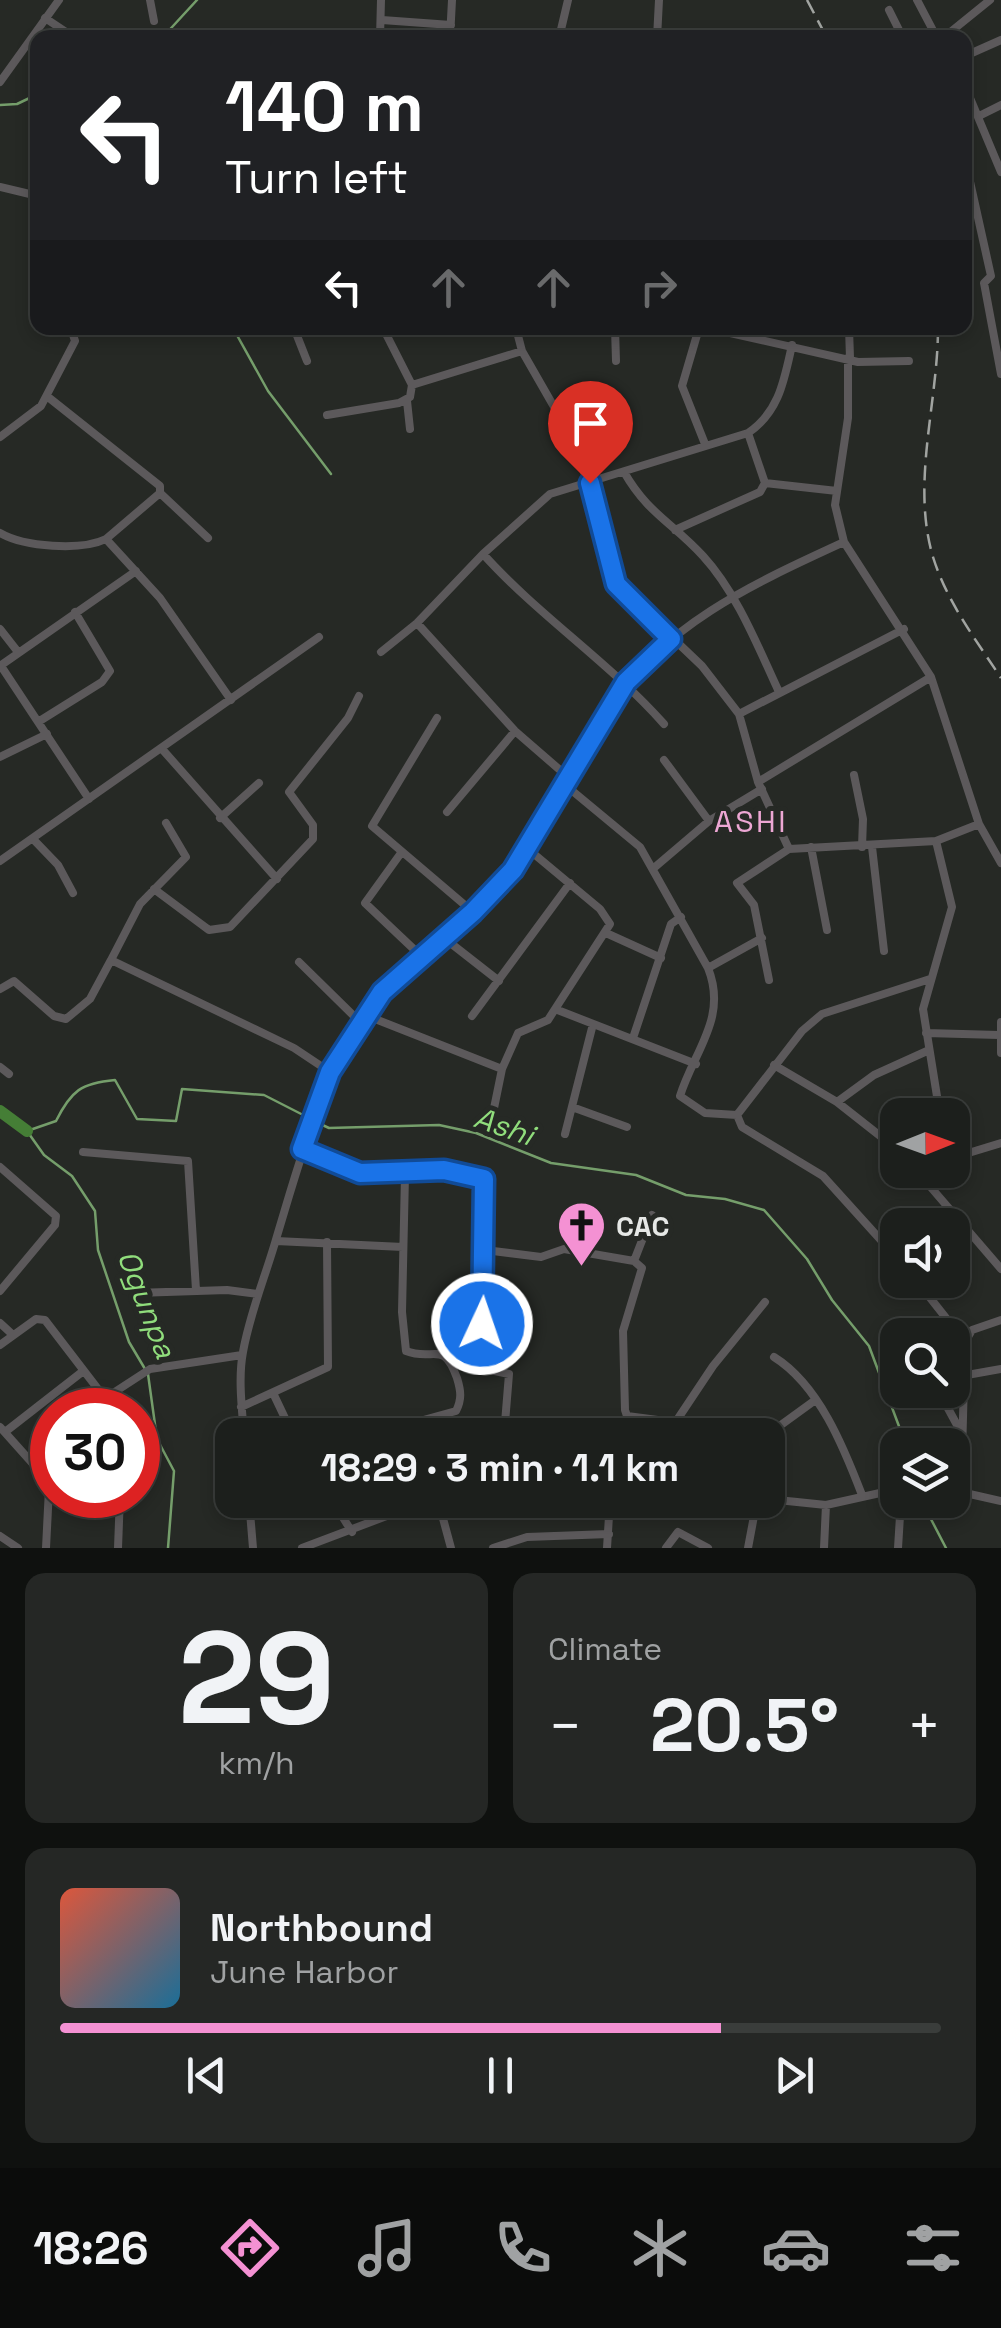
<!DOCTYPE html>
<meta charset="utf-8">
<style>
:root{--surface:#1c1f1c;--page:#252725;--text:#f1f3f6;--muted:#a0a2a3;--line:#3a3d3b;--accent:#f491d3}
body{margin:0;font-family:"Space Grotesk",sans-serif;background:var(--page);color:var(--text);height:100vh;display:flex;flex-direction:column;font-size:38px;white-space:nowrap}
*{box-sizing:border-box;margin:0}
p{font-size:32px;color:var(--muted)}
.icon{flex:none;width:55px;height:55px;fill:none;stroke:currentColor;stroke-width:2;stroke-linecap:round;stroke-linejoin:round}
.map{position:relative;height:1548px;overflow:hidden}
.panel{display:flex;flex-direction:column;gap:25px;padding:25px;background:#0f110f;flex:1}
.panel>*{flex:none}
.guide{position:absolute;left:30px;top:30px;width:942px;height:305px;border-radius:20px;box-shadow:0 5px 15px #0003,0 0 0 2px var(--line);background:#202124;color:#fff;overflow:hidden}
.needle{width:65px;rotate:89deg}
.controls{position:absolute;left:880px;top:1098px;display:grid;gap:20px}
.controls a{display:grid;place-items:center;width:90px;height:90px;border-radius:20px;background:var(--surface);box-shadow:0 5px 15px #0003,0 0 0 2px var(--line);font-size:50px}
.speed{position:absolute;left:30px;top:1388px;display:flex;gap:20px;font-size:50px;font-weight:700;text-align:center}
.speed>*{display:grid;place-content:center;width:130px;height:130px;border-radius:50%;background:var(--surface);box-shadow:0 5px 15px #0003,0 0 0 2px var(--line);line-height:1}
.speed .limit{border:15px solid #d22;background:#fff;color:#111}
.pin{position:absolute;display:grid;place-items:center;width:85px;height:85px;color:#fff;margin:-102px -42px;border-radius:50% 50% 50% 0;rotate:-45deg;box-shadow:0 0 10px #0007}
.pin .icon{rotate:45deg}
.me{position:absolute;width:110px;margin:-55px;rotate:3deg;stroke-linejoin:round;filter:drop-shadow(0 0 8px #0008)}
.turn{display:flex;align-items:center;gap:35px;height:210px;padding:0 30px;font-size:45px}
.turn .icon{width:130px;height:130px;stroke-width:2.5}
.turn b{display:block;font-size:70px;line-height:85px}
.lanes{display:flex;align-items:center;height:95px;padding:0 30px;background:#0003;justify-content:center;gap:50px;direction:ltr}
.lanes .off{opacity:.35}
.big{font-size:75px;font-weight:800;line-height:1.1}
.panel .card{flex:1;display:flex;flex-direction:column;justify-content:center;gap:15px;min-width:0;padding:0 35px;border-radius:20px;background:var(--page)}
.panel .dial{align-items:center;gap:0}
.dial b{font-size:130px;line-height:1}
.song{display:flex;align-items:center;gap:30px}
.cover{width:120px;height:120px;border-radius:15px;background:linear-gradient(135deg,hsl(10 70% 55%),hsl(200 70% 35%))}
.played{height:10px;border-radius:5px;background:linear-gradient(90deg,var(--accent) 75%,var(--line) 75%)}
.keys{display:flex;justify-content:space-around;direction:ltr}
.heat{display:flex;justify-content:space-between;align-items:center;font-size:55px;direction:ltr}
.panel .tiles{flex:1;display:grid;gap:25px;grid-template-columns:1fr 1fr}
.card:last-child{grid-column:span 2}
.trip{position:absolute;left:215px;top:1418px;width:570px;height:100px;border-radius:20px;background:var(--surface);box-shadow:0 5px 15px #0003,0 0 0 2px var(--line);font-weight:800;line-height:100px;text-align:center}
.dock{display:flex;height:160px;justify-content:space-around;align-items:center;background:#0b0c0b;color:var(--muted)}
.dock .icon{width:70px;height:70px}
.dock .current{color:var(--accent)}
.dock b{font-size:45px;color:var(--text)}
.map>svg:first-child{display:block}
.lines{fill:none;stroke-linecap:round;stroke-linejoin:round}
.stream{stroke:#759e6b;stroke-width:2.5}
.river{stroke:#457e36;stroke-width:12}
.minor{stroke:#5c595b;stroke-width:8}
.rail{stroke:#a1a4a1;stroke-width:2.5;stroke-dasharray:15 8;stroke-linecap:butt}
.route-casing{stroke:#114b97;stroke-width:25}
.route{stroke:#1a73e8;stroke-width:18}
.labels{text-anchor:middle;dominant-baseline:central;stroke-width:10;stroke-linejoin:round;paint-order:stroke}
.poi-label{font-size:28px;font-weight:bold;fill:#e6e8e6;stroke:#262925;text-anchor:start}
.neighbourhood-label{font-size:30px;letter-spacing:2.5px;fill:#eda7d4;stroke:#262925}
.water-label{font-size:30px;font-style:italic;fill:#90dd7c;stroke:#262925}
</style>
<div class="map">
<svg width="1001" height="1548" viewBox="0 0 1001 1548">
<rect width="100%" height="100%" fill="#262925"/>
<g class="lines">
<path class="stream" d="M162,38L197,0
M0,105L17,104L38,94
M233,328L268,391L331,474
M318,1123L329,1128L439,1125L476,1133L551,1163L636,1175L686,1195L725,1199L764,1210L807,1259L832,1300L869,1346L906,1445
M921,1500L946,1548
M168,1548L174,1471L157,1439L148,1374L129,1342L98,1250L95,1211L72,1176L44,1155L27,1131L56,1121C71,1091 81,1083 115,1080L137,1119L176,1121L182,1089L264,1095L311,1119"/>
<path class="river" d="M0,1111L27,1131"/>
<path class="minor" d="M150,0L154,21
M917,0L937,38
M889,10L903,38
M45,18L75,38
M382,20L451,25
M380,38L381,0
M450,38L452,0
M559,38L568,0
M657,38L659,0
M943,38L990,0
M965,56L1001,40
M0,82L59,0
M965,86L1001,172
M981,115L1001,105
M965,159L991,276L984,283L1001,374
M0,187L38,196
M294,328L307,361
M383,328L412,385
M516,328L522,351L573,440L608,541L616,584L702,666L739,714L758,782L789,849
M615,328L616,361
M699,328L682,386L705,444
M708,328L858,362L909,361
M849,328L850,358
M848,358V418L835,505L844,542L931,677L979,824L1001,863
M48,397L160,486V493L106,539
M407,401L410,429
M327,415L399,403L410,397L412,385L522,351
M748,433L765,483
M0,437L41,406L75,341L71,328
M624,472C648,514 673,523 703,556C737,593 758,647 779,692
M765,483L837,491
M160,493L208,538
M675,530L760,492L765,483
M0,533C24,547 81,551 106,539L160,598L231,700
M483,554C539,616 609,662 664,724
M417,623L515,731L568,777
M0,629L18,652
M381,652L417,623L483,554L550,494L748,433C779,412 784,381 792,345
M0,666L136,571
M1,666L89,799
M739,714L904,629
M437,718L372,826L473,912
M38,722L102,682L110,671L75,612
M162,749L277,879
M0,757L47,734
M664,760L709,821
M854,775L863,819L862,847
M758,782L931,677
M564,784L640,847L708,968C728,1018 694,1051 680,1096L705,1113L737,1115L802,1031L822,1014L930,979
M447,812L515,731
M220,818L259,783
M33,839L58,865L73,893
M936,841L952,907L923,1009L940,1115
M811,847L827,930
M872,847L884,951
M401,853L365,903L420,955
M0,861L319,637
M655,867L709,821L762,789
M154,889L209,930L230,927L313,839V825L289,792L348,718L359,696
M606,933L661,958
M444,938L499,981
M111,960L140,904L186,857L166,823
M299,962L360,1022
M708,968L762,938
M769,980L754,905L737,883L789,849L936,841L979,824
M0,989L14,981L54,1016L66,1019L90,999L111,960L294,1048L330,1072
M555,1009L696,1064
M365,1015L502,1069L518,1033L548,1020L610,924L600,909L528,849
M472,1016L570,883
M1001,1022V1053
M926,1033L999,1035
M633,1038L671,924L681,917
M774,1065L837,1102L898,1150
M0,1067L9,1074
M837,1102L874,1075L927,1051
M572,1107L627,1127
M737,1115L742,1127L823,1176L898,1259
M492,1118L502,1069
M565,1134L593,1024
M302,1149L360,1173L444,1170L484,1179L482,1324
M83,1152L188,1161L196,1290
M952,1158L1001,1143
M0,1167L56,1216L55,1225L0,1291
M916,1170L1001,1269
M652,1215L634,1261L642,1268L623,1331L625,1410L627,1416L673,1422
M276,1241L403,1247
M485,1250L541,1257L564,1249L634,1261
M916,1280L965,1342L961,1493
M136,1293L227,1290L258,1294
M0,1323L13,1335
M910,1330L913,1335
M965,1342L972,1330L1001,1320
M0,1345L36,1319L45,1320L114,1410
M774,1357C819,1385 844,1448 862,1495
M452,1362L509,1374L504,1435
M967,1375L1001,1369
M938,1390L963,1436
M274,1395L293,1435
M107,1397L150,1369L242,1355
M241,1407L328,1367L327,1242
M0,1427L34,1465L52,1469
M774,1430L814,1401
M5,1432L82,1372
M244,1435C242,1409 238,1378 243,1352C250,1312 266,1275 277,1236C303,1150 324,1068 379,995C416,947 474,920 512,872C550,823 574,762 608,710C663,624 755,583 844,542
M369,1435L456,1411C462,1399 461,1391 457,1378C443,1339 434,1362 406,1351L402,1312L405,1175
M667,1435L713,1366L765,1302
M952,1490L1001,1501
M768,1499L826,1505L898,1489
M249,1500L253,1548
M332,1500L352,1532
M438,1500L451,1548
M0,1536L18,1548
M46,1548L50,1469
M118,1548L120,1495
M302,1548L429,1500
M493,1548L527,1537L609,1534
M607,1548L610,1500
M666,1548L678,1532L708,1548
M748,1548L757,1500
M824,1548L826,1505
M898,1548L901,1500"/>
<path class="rail" d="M807,0L827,38
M938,328C938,403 911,483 933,557C947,602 976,640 1001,678"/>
</g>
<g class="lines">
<defs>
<path id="route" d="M482,1324L484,1179L444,1170L360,1173L302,1149L330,1072L382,992L473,912L513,870L626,682L671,639L616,584L590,483"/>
</defs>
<use href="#route" class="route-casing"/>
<use href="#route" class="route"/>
</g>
<defs>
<symbol id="church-pin" viewBox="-11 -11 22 30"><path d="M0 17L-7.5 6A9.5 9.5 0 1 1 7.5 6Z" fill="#f491d3" stroke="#262925"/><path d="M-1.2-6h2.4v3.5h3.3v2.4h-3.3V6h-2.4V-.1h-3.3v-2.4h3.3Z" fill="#111"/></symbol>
</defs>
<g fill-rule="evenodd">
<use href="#church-pin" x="554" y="1198" width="55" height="75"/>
</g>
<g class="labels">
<g class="poi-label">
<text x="616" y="1226">CAC</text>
</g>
<g class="neighbourhood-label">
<text x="751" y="821">ASHI</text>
</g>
<g class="water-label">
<text transform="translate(504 1126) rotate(19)">Ashi</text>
<text transform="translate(147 1304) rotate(69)">Ogunpa</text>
</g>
</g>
</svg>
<div class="controls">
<a><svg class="needle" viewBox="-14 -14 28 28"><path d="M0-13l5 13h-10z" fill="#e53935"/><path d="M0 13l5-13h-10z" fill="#a0a2a3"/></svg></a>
<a><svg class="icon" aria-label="sound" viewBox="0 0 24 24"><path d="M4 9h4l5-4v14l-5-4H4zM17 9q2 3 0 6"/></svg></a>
<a><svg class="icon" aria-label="search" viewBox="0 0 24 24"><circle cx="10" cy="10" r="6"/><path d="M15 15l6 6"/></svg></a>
<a><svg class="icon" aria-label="layers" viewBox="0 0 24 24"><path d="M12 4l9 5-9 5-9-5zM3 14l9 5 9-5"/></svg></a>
</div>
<div class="speed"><div class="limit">30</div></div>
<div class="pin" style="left:590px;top:483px;background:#d93025"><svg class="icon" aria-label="arrive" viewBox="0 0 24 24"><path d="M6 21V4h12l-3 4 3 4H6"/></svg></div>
<svg class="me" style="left:482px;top:1324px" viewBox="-20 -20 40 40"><circle r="17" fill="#1a73e8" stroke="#fff" stroke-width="3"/><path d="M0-11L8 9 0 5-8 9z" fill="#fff"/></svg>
<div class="trip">18:29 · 3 min · 1.1 km</div>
<div class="guide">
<div class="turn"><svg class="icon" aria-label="left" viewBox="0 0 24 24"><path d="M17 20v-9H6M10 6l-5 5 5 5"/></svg><div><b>140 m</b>Turn left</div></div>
<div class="lanes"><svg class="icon" aria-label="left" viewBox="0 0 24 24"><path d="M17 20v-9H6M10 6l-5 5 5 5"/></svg><svg class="icon off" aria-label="ahead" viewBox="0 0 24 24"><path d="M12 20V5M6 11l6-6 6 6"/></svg><svg class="icon off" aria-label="ahead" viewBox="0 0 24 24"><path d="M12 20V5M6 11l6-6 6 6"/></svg><svg class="icon off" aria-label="right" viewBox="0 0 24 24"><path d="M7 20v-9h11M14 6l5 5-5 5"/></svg></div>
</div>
</div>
<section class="panel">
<div class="tiles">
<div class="card dial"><b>29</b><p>km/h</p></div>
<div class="card"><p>Climate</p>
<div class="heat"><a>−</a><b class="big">20.5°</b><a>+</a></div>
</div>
<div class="card">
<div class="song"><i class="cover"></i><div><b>Northbound</b><p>June Harbor</p></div></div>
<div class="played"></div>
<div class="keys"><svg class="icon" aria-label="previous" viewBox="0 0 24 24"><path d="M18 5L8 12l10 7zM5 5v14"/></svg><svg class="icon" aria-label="pause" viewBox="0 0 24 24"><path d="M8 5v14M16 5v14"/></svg><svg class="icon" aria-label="next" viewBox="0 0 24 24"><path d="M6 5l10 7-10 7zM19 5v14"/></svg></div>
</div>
</div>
</section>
<nav class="dock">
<b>18:26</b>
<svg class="icon current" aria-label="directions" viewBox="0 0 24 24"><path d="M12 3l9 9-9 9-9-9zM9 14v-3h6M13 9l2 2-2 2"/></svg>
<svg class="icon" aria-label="music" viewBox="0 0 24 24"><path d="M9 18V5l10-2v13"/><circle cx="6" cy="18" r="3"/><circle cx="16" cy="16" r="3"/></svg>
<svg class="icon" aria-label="phone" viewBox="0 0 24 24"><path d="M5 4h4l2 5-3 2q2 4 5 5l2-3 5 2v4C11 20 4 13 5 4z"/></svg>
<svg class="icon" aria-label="climate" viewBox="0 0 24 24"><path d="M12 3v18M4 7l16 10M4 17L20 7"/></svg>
<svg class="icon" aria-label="car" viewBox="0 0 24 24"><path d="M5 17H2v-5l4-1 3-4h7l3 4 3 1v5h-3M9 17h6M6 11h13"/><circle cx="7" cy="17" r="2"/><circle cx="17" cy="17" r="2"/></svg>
<svg class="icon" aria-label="filters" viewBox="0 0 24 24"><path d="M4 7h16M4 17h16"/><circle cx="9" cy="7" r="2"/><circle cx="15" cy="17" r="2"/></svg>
</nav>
